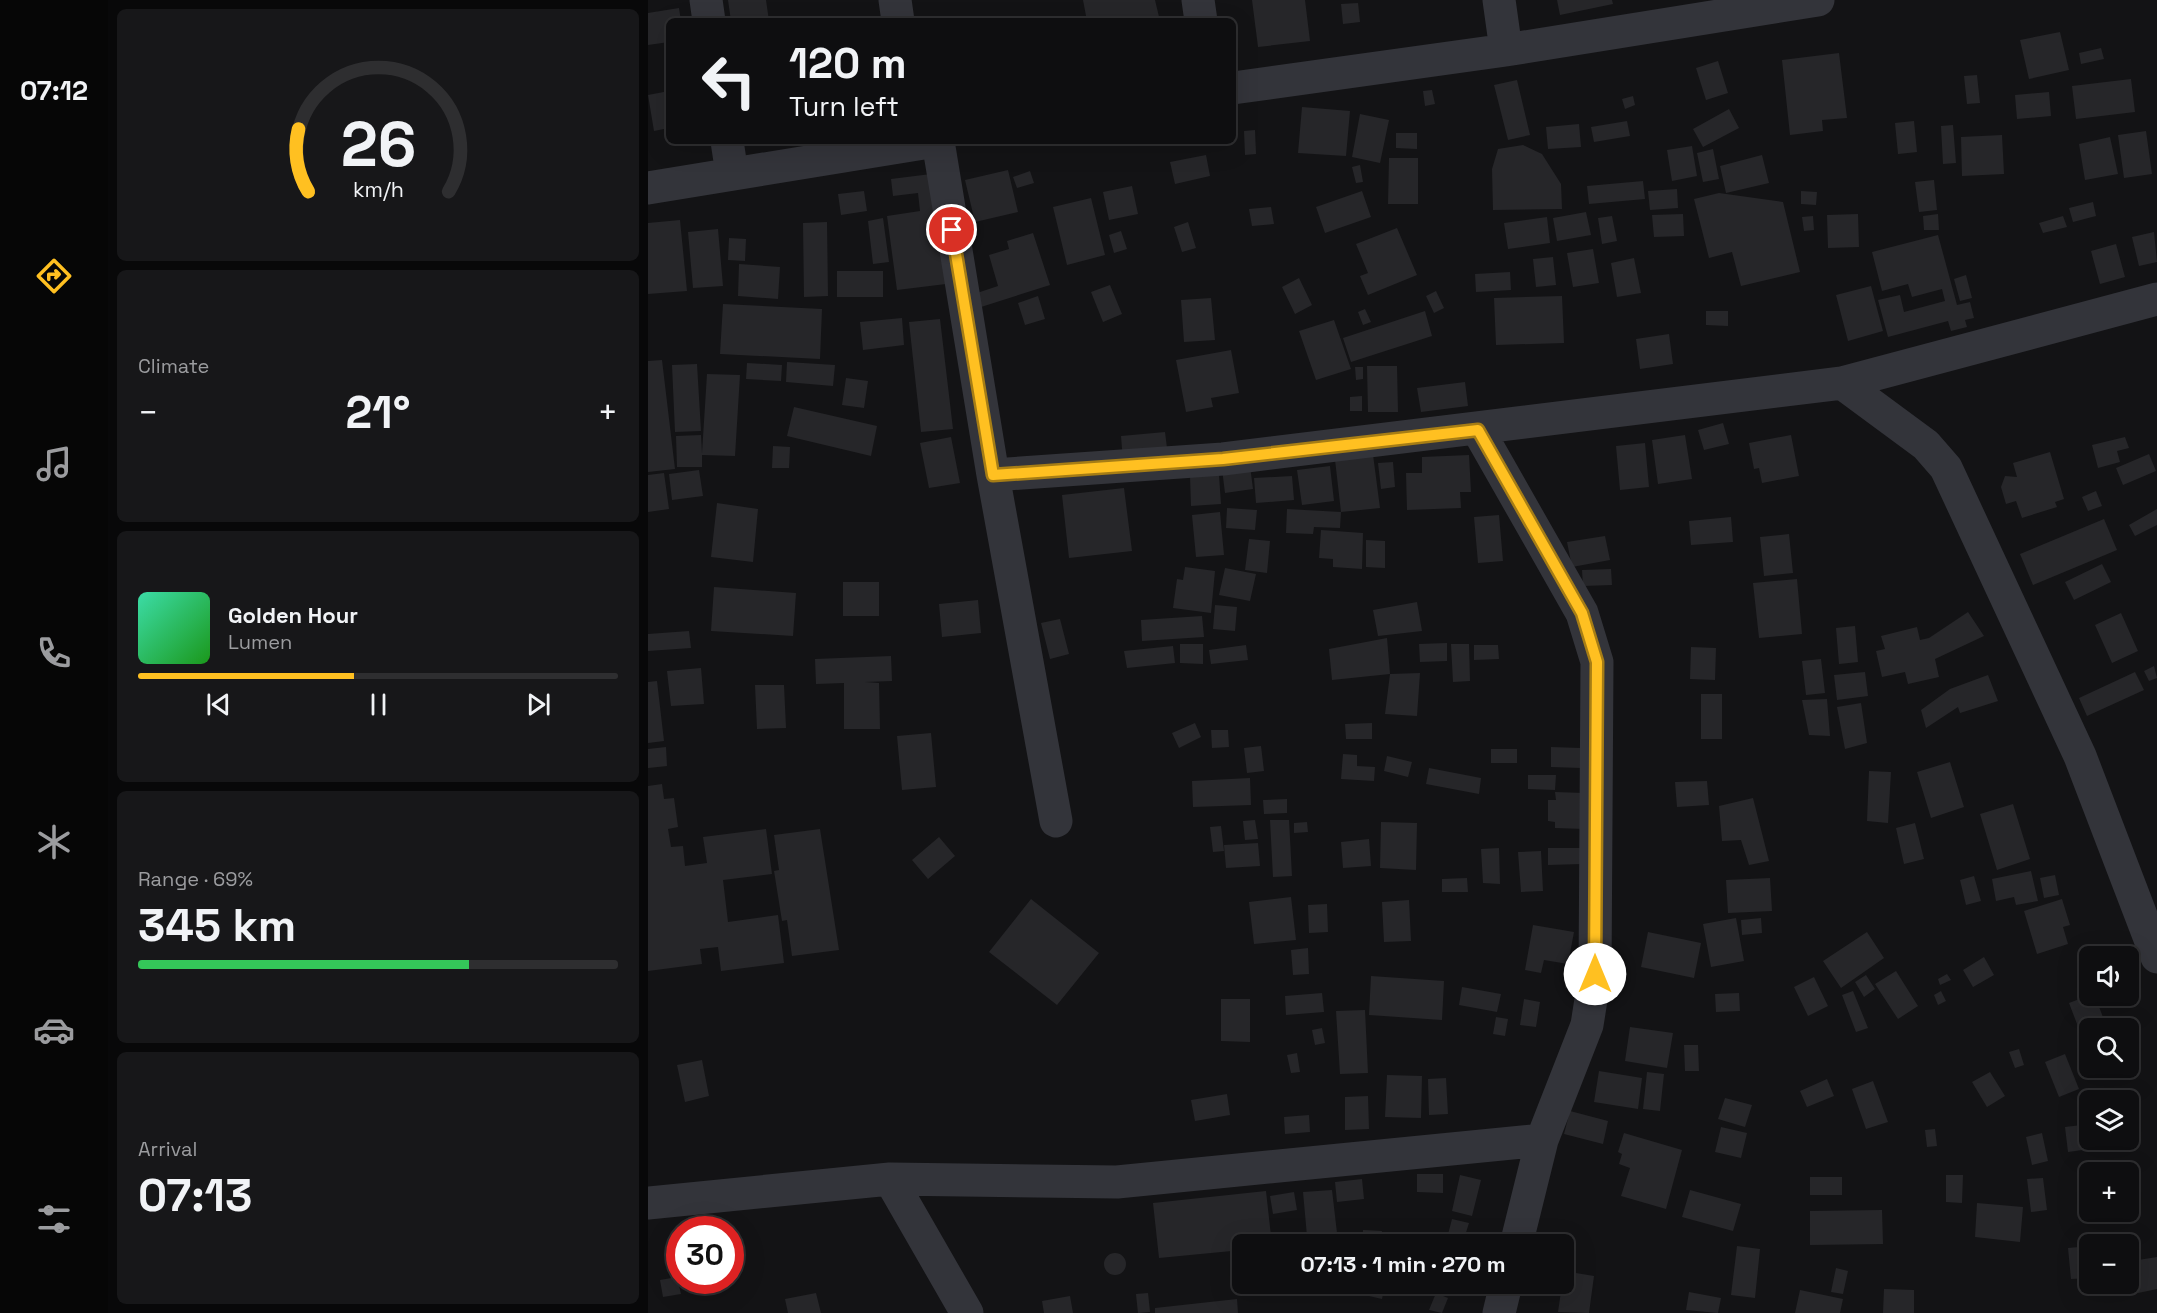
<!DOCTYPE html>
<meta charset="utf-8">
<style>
:root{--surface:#0e0e10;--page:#171719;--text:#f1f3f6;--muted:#9b9c9f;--line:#2e2e30;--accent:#ffc021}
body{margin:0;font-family:"Space Grotesk",sans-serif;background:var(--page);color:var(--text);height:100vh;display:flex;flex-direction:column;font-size:22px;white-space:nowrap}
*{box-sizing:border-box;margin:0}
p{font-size:20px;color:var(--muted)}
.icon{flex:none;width:33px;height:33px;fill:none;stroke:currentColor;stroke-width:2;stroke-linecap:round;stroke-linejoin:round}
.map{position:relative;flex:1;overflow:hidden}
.drawer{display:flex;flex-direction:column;gap:9px;padding:9px;background:#080809;width:540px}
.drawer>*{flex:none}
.guide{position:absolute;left:18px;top:18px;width:570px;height:126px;border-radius:9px;box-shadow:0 6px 24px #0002,0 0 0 2px var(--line);background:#0e0e10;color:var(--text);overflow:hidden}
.controls{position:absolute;left:1431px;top:946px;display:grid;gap:12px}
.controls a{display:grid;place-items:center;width:60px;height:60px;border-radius:9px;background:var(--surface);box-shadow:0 6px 24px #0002,0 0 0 2px var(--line);font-size:30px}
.speed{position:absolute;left:18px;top:1216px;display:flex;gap:12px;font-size:30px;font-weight:700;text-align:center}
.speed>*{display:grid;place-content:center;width:78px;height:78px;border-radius:50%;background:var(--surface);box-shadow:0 6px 24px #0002,0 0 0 2px var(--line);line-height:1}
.speed .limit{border:9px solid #d22;background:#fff;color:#111}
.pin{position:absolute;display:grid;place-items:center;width:51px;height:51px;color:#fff;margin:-26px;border:3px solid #fff;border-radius:50%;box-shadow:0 2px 6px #0007}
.me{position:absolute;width:66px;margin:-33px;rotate:0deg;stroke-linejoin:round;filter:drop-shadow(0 0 4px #0008)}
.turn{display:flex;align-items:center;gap:21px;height:126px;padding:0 24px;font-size:27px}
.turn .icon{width:78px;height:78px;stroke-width:2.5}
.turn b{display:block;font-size:42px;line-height:51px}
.big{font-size:45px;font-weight:700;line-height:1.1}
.drawer .tile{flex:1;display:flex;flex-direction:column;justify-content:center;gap:9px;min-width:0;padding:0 21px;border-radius:9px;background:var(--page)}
.drawer .dial{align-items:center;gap:0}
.dial svg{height:156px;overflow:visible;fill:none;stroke:var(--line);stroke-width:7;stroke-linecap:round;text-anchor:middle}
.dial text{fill:var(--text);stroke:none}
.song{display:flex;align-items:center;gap:18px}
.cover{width:72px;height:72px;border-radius:9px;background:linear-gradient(135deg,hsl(160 70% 55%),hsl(120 70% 35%))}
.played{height:6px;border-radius:3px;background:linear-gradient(90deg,var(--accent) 45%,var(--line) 45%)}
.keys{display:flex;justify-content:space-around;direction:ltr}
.heat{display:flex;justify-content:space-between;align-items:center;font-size:33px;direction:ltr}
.charge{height:9px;border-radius:4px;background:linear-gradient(90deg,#34c759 69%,var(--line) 0)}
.trip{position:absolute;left:584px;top:1234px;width:342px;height:60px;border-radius:9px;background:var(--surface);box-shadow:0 6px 24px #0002,0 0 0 2px var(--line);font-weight:700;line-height:60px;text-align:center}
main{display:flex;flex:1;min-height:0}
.menu{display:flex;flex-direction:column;width:108px;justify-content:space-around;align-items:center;background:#060606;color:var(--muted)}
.menu .icon{width:42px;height:42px}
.menu .on{color:var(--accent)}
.menu b{font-size:27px;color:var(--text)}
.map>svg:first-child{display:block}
.building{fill:#262629}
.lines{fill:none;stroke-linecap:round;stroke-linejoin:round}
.street{stroke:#33343a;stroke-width:33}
.route-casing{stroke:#a67d15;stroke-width:15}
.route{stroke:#ffc021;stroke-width:10}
</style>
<main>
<nav class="menu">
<b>07:12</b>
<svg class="icon on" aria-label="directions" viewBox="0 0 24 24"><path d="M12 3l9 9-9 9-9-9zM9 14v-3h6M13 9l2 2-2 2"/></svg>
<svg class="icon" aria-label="music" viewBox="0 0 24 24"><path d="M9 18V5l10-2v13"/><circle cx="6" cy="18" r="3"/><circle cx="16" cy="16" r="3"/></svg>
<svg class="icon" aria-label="phone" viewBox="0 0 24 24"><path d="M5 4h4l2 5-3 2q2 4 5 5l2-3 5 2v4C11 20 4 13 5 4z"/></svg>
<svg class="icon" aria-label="climate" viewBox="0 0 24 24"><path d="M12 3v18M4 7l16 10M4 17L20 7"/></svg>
<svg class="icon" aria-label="car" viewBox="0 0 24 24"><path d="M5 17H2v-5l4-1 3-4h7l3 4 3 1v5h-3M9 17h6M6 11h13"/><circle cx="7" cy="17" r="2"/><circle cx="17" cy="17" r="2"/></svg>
<svg class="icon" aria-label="filters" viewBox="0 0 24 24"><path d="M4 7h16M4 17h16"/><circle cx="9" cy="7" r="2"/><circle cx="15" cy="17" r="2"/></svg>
</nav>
<section class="drawer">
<div class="tile dial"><svg viewBox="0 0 100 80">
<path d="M14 69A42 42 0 1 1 86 69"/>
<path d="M14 69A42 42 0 0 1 9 37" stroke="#ffc021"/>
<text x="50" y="56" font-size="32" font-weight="700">26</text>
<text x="50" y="72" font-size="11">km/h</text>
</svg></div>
<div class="tile"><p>Climate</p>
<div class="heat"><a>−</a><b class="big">21°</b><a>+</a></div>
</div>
<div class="tile">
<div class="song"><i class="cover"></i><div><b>Golden Hour</b><p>Lumen</p></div></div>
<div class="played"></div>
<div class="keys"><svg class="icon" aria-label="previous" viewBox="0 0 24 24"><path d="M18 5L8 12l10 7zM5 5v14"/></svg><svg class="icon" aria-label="pause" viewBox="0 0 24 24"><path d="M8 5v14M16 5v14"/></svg><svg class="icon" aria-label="next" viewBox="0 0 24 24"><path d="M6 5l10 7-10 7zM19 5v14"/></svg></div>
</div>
<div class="tile"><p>Range · 69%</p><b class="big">345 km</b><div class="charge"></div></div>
<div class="tile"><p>Arrival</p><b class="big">07:13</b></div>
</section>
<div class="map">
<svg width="1509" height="1313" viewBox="0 0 1509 1313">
<rect width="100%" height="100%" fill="#131315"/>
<path class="building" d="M80,0H118L121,21H83Z
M435,0H507L512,21H439Z
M604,0H657L662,41L610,47Z
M909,0H964L965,4L912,15Z
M710,3L712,22L695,24L693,4Z
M31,8L33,21H21V42L0,45V13Z
M1412,32L1421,70L1381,79L1372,40Z
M1453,48L1456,59L1433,64L1431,53Z
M1191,53L1199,118L1174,120L1175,131L1142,135L1134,60Z
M1070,61L1080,93L1058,100L1048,68Z
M1329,75L1332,103L1319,104L1316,76Z
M1483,79L1487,112L1428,119L1424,86Z
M869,80L882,135L860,140L846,85Z
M784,90L787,104L777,106L775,91Z
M21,91V128L6,131L0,95Z
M1401,92L1403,116L1369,119L1367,95Z
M985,96L987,105L977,109L974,99Z
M654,107L702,111L698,156L650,153Z
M1081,109L1091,128L1055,147L1045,129Z
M712,114L741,120L732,163L704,157Z
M979,121L982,136L946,142L943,127Z
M1266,121L1269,152L1250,154L1247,123Z
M931,124L933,147L900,149L898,127Z
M1305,125L1308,163L1295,164L1293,126Z
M607,130L608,154L597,155L596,131Z
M1498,131L1504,174L1476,178L1470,135Z
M748,133H769V149L748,148Z
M1354,135L1356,174L1314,176L1313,137Z
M1462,137L1470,174L1437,180L1431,144Z
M875,145L894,154L913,184L914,209L845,210L844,169L850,149Z
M1044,146L1049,176L1024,181L1019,150Z
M1065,149L1071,179L1055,182L1049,153Z
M558,155L562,176L527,184L522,162Z
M1114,155L1121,183L1078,193L1072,166Z
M741,158H770V204H740Z
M712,165L715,182L708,183L704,167Z
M360,170L370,212L327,222L317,180Z
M382,171L386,183L369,188L365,177Z
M283,174L298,284L249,290L239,216L272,211L270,193L245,196L243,179Z
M1286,180L1289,210L1271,212L1267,182Z
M995,181L997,199L941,204L939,186Z
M484,186L490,214L461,220L455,192Z
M1029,189L1030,208L1002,210L1000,191Z
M216,191L219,211L193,215L190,194Z
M714,191L723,217L677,233L668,207Z
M1153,191L1169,192L1168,205L1153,204Z
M1071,193L1135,202L1152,272L1093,286L1084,252L1061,258L1046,199Z
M443,198L457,255L419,265L405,207Z
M1445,202L1448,216L1425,222L1421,208Z
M623,207L626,224L604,226L601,209Z
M938,212L943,235L909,241L905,218Z
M1035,214L1036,236L1006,237L1004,215Z
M1210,214L1211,247L1180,248L1179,215Z
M1290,214L1291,230H1276L1275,216Z
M964,216L969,241L954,244L950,218Z
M1165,216L1166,230L1156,231L1154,217Z
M1415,216L1419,227L1395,233L1391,223Z
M899,217L902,243L860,249L856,223Z
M235,218L241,262L225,264L220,221Z
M32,220L39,291L0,294V223Z
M179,222L180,296L156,297L155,223Z
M540,222L548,248L534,252L526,227Z
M749,228L769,275L720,295L712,276L720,273L708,244Z
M70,229L75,286L45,288L40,232Z
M473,231L479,249L466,253L461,235Z
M1506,232L1509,262L1491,266L1484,237Z
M385,233L402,285L333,307L329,293L350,286L341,255L361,249L359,241Z
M1290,235L1309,305L1322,302L1326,318L1317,320L1319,327L1303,331L1300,321L1240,337L1230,300L1252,295L1256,312L1297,301L1294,289L1264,297L1260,284L1234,291L1224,252Z
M81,238L98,239L97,261L80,260Z
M1468,244L1477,277L1452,284L1443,251Z
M945,249L951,283L925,287L919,253Z
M905,257L908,285L888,287L885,259Z
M986,258L993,293L969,297L963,263Z
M91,264L132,267L130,299L90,296Z
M189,271H235V297H189Z
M862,272L863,290L828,292L827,274Z
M1318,275L1324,298L1312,301L1306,279Z
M651,278L664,305L647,314L634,287Z
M462,285L474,314L455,322L443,292Z
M1223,286L1235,331L1200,341L1188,295Z
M788,291L796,308L786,313L778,296Z
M390,296L397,319L377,325L370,303Z
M914,296L916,343L848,345L846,298Z
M563,298L567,340L536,342L533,300Z
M75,304L174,309L172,359L72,354Z
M717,309L723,322L715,325L710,312Z
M777,311L784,336L703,362L695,338Z
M1058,311H1080V326L1058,325Z
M254,318L256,345L215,350L212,322Z
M292,319L305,429L273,432L261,322Z
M686,320L703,369L668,380L651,331Z
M1021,334L1025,364L992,369L988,339Z
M583,350L591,393L563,398L565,407L538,412L528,360Z
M14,360L27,469L0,472V361Z
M139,362L187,365L185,386L138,382Z
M99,363L134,365L133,381L98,379Z
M49,364L53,431L27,432L24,365Z
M719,366H749L750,412H720Z
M707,367H715V379L708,380Z
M59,374L92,375L87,456L54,455V467H29L28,436L53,435L54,453Z
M198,378L220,381L216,408L194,405Z
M817,382L820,406L773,412L769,388Z
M714,396V411H702V397Z
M146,407L229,426L223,456L139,436Z
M1075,423L1081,444L1056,450L1050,430Z
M517,432L520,456L475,461L473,436Z
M1037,435L1044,479L1010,484L1004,440Z
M1143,435L1151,476L1114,483L1111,468L1106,469L1101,443Z
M303,437L312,483L281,488L272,443Z
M1477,437L1481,448L1469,451L1472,462L1450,468L1444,445Z
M997,443L1001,487L972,490L968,446Z
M125,446L142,447L141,468H124Z
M724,447L732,508L693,512L686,451Z
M1402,452L1416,499L1407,502L1409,507L1374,518L1368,501L1358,504L1353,487L1357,476L1369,477L1365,463Z
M1501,454L1508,471L1475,485L1468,468Z
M821,455L823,492H812L813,508L759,510L758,473H774V457Z
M601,458L605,489L577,493L573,461Z
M745,462L747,487L733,489L730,463Z
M682,466L686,501L654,505L649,470Z
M51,470L55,496L24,500L21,474Z
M16,473L21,509L0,512V475Z
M571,475L573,504L543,506L542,476Z
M644,476L646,500L608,503L606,478Z
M476,488L484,551L421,558L414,495Z
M1448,491L1454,506L1440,511L1434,497Z
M69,503L110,509L105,562L63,557Z
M579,508L609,510L607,530L578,528Z
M639,509L693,512L692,528L666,527L665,534L638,533Z
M1509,509V525L1487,536L1481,525Z
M572,512L576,555L548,557L544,515Z
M851,515L855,561L830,563L826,517Z
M1083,517L1085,542L1043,545L1041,521Z
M1456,519L1469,550L1385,585L1372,554Z
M673,530L715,533L714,569L685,567V559L671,558Z
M1141,534L1145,573L1116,576L1112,537Z
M957,536L962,560L924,567L919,542Z
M601,539L622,541L619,573L597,570Z
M718,540L737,541V568L718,567Z
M1454,564L1463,582L1426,600L1417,582Z
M537,567L567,571L563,613L525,608L529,579L535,580Z
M577,568L608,574L602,601L571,595Z
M963,569L964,585L935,586L934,570Z
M1149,579L1154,634L1111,638L1105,583Z
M195,582H231V616H195Z
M66,587L148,593L145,636L63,631Z
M330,600L333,633L294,637L291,604Z
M769,602L774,631L730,636L725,610Z
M567,605L589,607L587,631L565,629Z
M1320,612L1336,636L1287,659L1291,677L1260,684L1257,672L1234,677L1228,651L1237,649L1233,636L1269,627L1272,640L1281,638Z
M1473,613L1490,651L1464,663L1447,625Z
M554,616L556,637L494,641L493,620Z
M412,619L421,654L402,659L393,623Z
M1207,626L1210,662L1191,664L1188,628Z
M41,631L43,648L0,651V634Z
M739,638L742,674L772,673L769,716L737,714L742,674L684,680L681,649Z
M799,643V661L772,662L771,644Z
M532,644H555V664L532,663Z
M803,644H821L822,681L805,682Z
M598,645L600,660L563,664L561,650Z
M826,645H850L851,659L826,660Z
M525,646L527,663L479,668L476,651Z
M1043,647L1068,648L1067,680L1042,679Z
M243,656L244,681L217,682L231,683L232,729H196V683L168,684L167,659Z
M1173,659L1177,693L1158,695L1154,661Z
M1506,666L1509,678L1501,681L1496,671Z
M53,668L56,704L23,706L19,671Z
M1217,672L1220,696L1189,700L1186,675Z
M1487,672L1496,690L1439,716L1431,698Z
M1340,675L1350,701L1312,713L1310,707L1278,728L1273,710L1302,689Z
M9,681L16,741L0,743V682Z
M107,685H136L138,728L109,729Z
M1053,694H1074V739H1053Z
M1179,699L1182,736L1161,735L1154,700Z
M1213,703L1219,743L1197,749L1189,707Z
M547,723L553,737L531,748L524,733Z
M724,723V739H698L697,724Z
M563,730H580L581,747L564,748Z
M283,733L288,787L254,790L249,736Z
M613,746L616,771L599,773L596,748Z
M18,747L19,766L0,768V749Z
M903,747L933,748V768L903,767Z
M843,749H869V763H843Z
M695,754L709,755V766L727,767L726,781L693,779Z
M739,756L764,762L760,777L736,771Z
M1302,762L1316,807L1283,818L1269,772Z
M781,768L833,778L831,794L778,784Z
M1221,771L1243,772L1240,823L1219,821Z
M880,775H908L907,790L880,789Z
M602,778L603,805L545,807L544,781Z
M1059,781L1061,805L1029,807L1027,782Z
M14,784L16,799L26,798L30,827L20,829L23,847L35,846L37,866L59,863L55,837L118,829L124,874L75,880L80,922L130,915L136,963L73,971L70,947L52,949L54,964L0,971V786Z
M907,792L936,793V829L907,828V822L900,821V800H908Z
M1105,798L1121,861L1101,865L1093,840L1074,841L1071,806Z
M639,799V813L616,814L615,800Z
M1365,804L1382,859L1349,870L1332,814Z
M607,820L610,839L597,840L595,821Z
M622,820H641L644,876L625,877Z
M659,822L660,832L646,833V823Z
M733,822L769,823L768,870L732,868Z
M1267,823L1276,859L1256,864L1248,828Z
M573,826L576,851L565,852L562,827Z
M172,829L191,950L144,956L139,920L134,921L126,871L131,870L126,835Z
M291,837L307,856L280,879L264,860Z
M721,839L723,866L695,868L693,842Z
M610,843L612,866L578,868L576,845Z
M851,848L852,884L835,883L833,849Z
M900,848H933L934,864L900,865Z
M893,851L895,891L873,892L870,852Z
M1383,871L1390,901L1368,905L1366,897L1348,901L1344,879Z
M1407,875L1411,895L1396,898L1392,878Z
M1326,876L1333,901L1318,905L1312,880Z
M819,878L820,892H794V879Z
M1122,878L1124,911L1080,913L1078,880Z
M643,897L648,940L606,944L601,902Z
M383,899L451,953L409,1005L341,952Z
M1414,899L1422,925L1415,927L1420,944L1389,954L1376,911Z
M761,900L763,941L736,942L734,902Z
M679,904L680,932L661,933L660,905Z
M1088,918L1096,961L1063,967L1055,924Z
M1113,918L1114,933L1094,935L1093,920Z
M885,925L926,932L920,964L896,960L893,973L877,970Z
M1000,932L1053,943L1046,978L993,967Z
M1219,932L1236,958L1193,988L1175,961Z
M660,948L661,974L645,975L643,950Z
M1336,957L1346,975L1325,987L1315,970Z
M920,971L931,973L928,989L917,988Z
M1248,971L1270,1006L1250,1019L1227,984Z
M1299,974L1303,980L1292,985L1290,979Z
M1218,975L1227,989L1216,997L1207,982Z
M723,976L796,981L794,1020L721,1015Z
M1166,977L1180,1006L1160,1016L1146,987Z
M814,987L853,994L849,1012L811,1005Z
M1205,991L1220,1028L1208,1032L1194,995Z
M1293,991L1298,1001L1290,1005L1286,995Z
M674,993L676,1012L638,1015L637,996Z
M1091,993L1092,1011L1068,1012L1067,994Z
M1442,995L1447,996L1459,1028L1442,1029V1034L1434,1037L1421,1003Z
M573,999H602V1042L573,1041Z
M876,999L892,1002L888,1027L872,1025Z
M717,1010L720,1073L692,1074L688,1011Z
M848,1017L860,1019L857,1036L845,1034Z
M982,1027L1025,1033L1019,1068L977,1061Z
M674,1028L677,1043L667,1045L664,1030Z
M1036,1045H1050L1051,1071H1037Z
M1371,1049L1376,1065L1367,1068L1361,1052Z
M649,1053L652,1072L643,1073L639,1055Z
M1417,1054L1431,1089L1411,1097L1397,1062Z
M54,1060L61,1096L37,1102L29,1065Z
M951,1071L994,1078L990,1109L946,1102Z
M999,1072L1016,1074L1012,1111L995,1109Z
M1342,1072L1357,1096L1339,1107L1324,1082Z
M739,1075L774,1076L773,1118L737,1117Z
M798,1078L800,1114L781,1115L780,1079Z
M1179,1079L1186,1096L1159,1107L1152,1091Z
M1225,1081L1240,1122L1218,1129L1204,1089Z
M579,1094L582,1115L547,1121L543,1100Z
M720,1096L721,1129L697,1130V1097Z
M1077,1098L1104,1105L1097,1127L1070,1119Z
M922,1111L960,1121L955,1144L916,1134Z
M661,1115L662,1132L637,1134L636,1117Z
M1442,1124V1140H1455L1456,1147L1420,1152L1417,1127Z
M1073,1127L1099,1133L1093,1158L1067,1152Z
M1287,1129L1289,1146L1279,1147L1277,1130Z
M976,1133L1034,1150L1018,1209L973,1196L982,1168L971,1164L974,1154L970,1152Z
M1394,1133L1400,1161L1384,1165L1378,1137Z
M769,1174H795V1193L769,1192Z
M812,1175L833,1180L824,1216L804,1211Z
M1298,1175H1315L1314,1203L1298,1202Z
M1162,1177H1194V1195H1162Z
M1395,1178L1399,1210L1383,1212L1379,1179Z
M714,1179L716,1199L689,1202L687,1182Z
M684,1190L689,1233L659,1236L655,1192Z
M1042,1190L1093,1204L1085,1231L1034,1217Z
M618,1191L624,1245H594V1250L511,1258L505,1203Z
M646,1192L649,1210L625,1214L622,1196Z
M1329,1203L1375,1207L1372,1242L1327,1237Z
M1234,1210L1235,1244L1162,1245V1211Z
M804,1219L821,1223L814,1245L798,1242Z
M715,1230L734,1231L733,1245H714Z
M656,1239L657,1245H633V1244Z
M1089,1246L1112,1249L1107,1298L1083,1295Z
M1442,1246V1278L1423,1279L1420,1248Z
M456 1264a11 11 0 1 1 22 0a11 11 0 1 1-22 0Z
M1509,1257V1289L1490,1293L1484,1261Z
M1188,1268L1200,1271L1195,1294L1183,1292Z
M916,1271L946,1276L941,1313L910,1312Z
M29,1277L33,1294L15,1297L12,1280Z
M724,1284H737L734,1299L721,1296Z
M1236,1289L1266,1290V1313H1235Z
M1152,1290L1195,1299L1192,1313H1147Z
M1041,1292L1073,1298L1070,1313L1038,1310Z
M168,1293L173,1313H140L137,1299Z
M500,1293L502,1312L490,1313L488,1294Z
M788,1293L800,1298L794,1313L781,1310Z
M422,1296L425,1313H396L394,1301Z
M589,1299L590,1313H507V1308Z"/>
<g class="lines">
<path class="street" d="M58,0L61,21
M247,0L250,21
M550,0L553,21
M851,0L858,50
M585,88L858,50L1170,0
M79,141L84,174
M290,141L345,475L575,459L1194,383L1509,299
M0,188L288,141
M1194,383L1278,445L1298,468L1432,756L1509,957
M830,430L934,613L949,662L947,974L939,1025L894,1140L868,1245
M345,475L408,821
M242,1179L319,1313
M0,1203L242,1179L469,1182L894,1140
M851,1313L858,1284"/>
</g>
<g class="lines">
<defs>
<path id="route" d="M304,230L345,475L575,459L830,430L934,613L949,662L947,974"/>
</defs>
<use href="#route" class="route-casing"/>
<use href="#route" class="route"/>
</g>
</svg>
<div class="controls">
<a><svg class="icon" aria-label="sound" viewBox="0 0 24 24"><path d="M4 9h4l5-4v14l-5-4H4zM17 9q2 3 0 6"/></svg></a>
<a><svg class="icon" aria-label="search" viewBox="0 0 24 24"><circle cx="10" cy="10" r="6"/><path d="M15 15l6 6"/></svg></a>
<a><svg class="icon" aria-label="layers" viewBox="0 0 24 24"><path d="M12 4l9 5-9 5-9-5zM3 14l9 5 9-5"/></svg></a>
<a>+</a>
<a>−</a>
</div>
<div class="speed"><div class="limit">30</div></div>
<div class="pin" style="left:304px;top:230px;background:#d93025"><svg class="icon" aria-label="arrive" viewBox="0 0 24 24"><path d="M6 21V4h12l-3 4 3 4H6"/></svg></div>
<svg class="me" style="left:947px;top:974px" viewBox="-20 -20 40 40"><circle r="19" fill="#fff"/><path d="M0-13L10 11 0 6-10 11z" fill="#ffc021"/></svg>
<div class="trip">07:13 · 1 min · 270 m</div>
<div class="guide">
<div class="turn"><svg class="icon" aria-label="left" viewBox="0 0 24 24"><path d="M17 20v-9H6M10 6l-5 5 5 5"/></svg><div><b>120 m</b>Turn left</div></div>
</div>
</div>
</main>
